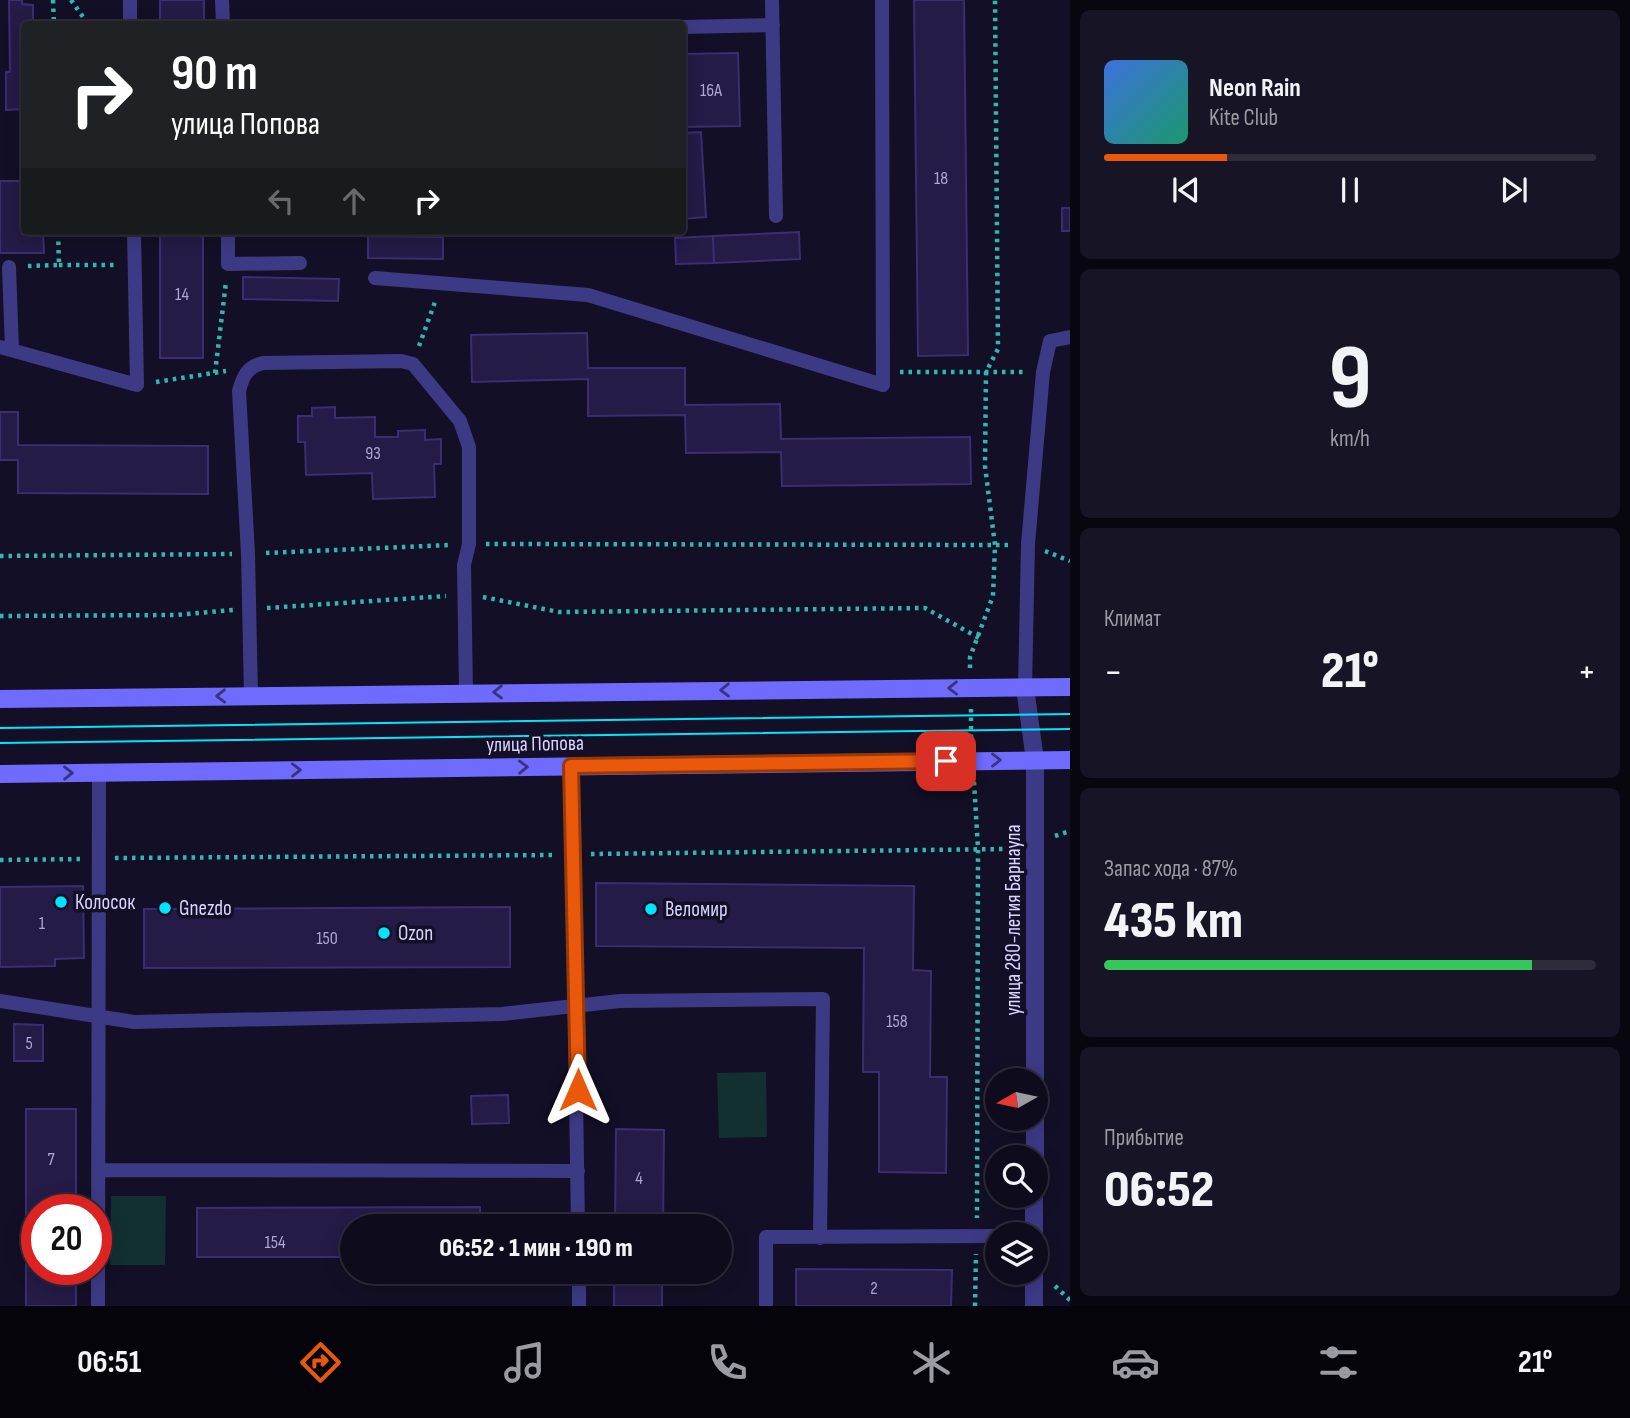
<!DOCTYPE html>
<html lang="ru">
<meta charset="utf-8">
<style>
:root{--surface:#0e0b1c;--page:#171425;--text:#f1f3f6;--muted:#9b9ba3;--line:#2e2b3b;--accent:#ea580c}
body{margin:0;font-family:"Sofia Sans Condensed",sans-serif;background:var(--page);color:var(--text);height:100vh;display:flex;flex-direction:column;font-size:26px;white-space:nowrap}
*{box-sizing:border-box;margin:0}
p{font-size:23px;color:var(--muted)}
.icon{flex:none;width:38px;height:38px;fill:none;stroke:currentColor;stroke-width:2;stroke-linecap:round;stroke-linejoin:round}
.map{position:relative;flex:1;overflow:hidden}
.panel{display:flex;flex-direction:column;gap:10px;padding:10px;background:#08060f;width:560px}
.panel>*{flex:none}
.guide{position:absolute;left:21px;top:21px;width:665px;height:214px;border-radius:7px;box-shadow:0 4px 18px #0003,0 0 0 2px var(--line);background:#202124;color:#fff;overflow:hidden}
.needle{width:46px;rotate:261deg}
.buttons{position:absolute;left:985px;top:1068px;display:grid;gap:14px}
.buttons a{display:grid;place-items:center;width:63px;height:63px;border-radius:50%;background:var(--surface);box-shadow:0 4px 18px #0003,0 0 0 2px var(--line);font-size:35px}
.speed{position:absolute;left:21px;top:1194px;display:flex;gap:14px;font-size:35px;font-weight:700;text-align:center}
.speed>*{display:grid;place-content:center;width:91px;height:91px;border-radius:50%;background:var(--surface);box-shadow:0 4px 18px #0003,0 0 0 2px var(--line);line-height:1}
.speed .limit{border:10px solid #d22;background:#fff;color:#111}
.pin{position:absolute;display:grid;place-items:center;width:60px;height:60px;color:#fff;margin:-30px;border-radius:14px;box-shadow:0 4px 10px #0006}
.me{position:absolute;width:77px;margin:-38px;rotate:0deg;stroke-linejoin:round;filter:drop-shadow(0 0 5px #0008)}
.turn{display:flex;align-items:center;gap:24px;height:147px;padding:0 35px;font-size:32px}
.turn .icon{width:91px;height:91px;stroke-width:2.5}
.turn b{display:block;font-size:49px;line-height:60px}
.lanes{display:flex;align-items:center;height:66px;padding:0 35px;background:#0003;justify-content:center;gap:35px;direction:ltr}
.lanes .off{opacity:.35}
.big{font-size:52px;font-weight:800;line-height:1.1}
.panel .tile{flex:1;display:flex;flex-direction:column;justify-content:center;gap:10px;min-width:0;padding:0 24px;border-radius:10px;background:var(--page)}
.panel .dial{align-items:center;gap:0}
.dial b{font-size:91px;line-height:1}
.song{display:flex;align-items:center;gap:21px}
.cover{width:84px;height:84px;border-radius:10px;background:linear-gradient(135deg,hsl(220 70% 55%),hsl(160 70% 35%))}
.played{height:7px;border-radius:4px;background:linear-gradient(90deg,var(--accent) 25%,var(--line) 25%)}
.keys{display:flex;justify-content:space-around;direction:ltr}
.heat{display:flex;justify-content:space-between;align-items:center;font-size:38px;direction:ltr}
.charge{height:10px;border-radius:5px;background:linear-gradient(90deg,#34c759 87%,var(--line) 0)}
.trip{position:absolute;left:340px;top:1214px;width:392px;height:70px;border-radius:35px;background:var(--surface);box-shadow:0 4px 18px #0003,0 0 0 2px var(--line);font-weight:800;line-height:70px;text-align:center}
.menu{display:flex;height:112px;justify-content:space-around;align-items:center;background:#06040b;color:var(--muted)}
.menu .icon{width:49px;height:49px}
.menu .selected{color:var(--accent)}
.menu b{font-size:32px;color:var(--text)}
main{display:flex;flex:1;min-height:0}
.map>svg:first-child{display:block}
.park{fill:#12302f}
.building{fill:#241b47;stroke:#3b2d73;stroke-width:2}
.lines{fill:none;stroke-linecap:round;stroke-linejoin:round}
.path{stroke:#2fb8b0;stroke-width:4.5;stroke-dasharray:3.5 5;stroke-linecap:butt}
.lane{stroke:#3d3a85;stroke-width:14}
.street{stroke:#3d3a85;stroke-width:18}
.secondary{stroke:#6f6bff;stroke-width:18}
.tram{stroke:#00e5ff;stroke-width:2}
.oneway{stroke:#38347d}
.route-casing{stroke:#983908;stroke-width:18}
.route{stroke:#ea580c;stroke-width:12}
.poi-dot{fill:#00e5ff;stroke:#130f26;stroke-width:2.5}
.labels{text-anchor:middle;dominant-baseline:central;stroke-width:7;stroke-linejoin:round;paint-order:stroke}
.number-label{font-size:18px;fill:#aca6d1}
.street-label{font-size:21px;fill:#d9d4ff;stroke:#130f26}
.poi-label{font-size:21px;fill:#d9d4ff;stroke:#130f26;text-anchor:start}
</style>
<main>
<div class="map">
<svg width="1070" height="1306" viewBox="0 0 1070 1306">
<rect width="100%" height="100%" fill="#130f26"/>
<path class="park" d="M766,1072L767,1137L719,1138L717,1073Z
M111,1196H166L165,1265H110Z
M496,1214L533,1215L532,1227H495Z"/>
<path class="building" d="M9,0H22V4L33,5V24H24V109L6,110V72H10Z
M160,0H204V24H160Z
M914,0H964L968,355L918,356Z
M738,53L740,126L682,127V54Z
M701,132L706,217L682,219V133Z
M0,181H24V231H43L44,253H0Z
M1062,208H1070V231H1062Z
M160,231H203V358H160Z
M799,232L800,259L714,263L713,236Z
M368,236L443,237V259L368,258Z
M713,236L714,263L676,264L675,238Z
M243,277L339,279L338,301L243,299Z
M587,333L588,368H685V405L780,404L781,439L970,437L971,484L782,486L781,452L686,453L685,415L588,416V379L472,382L471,335Z
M335,407V418L375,417V437H398V431L425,430V440L441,439V464H434L435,497L373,499L372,473L306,475L305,442H298V416H312V408Z
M0,412H18V445L208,446V494L18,493V460H0Z
M596,883L914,886L913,970L931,971L930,1077H947L946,1173L879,1172V1072H863L864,948L596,946Z
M83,886L84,958L55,959V966L0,967V887Z
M510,907V967L144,968V909Z
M14,1024L43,1025V1061H14Z
M508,1095L509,1123L472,1124L471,1096Z
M26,1109H76V1209H37V1269H76V1306H26Z
M616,1129L664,1130L663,1227H615Z
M480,1207V1227H352V1257H197V1208Z
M796,1269L952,1270L951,1306H796Z
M614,1272H662V1306H614Z"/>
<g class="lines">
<path class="path" d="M53,0L54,24
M71,0L88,24
M59,265H117
M28,266L59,265L58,231
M419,346L435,302
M900,372H1024
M215,373L226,282
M156,382L226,371
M486,544L1009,545
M1045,551L1070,561
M266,553L449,545
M0,556L232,554
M483,597L559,612L925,608L979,638
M267,608L446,596
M0,616L176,615L233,610
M970,668V657L993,596L995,545L985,466L986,372L998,349L995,0
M971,709V742
M974,782L978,848L977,1218
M1055,836L1070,831
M591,854L1007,849
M115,858L554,855
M0,860L82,859
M1055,1286L1070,1300
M975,1306L976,1254"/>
<path class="lane" d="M130,0V24
M222,0L223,24
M772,0L776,216
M682,27L773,25
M228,231V264L300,263
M9,267L12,350
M375,278L588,295L883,385L882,0
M0,347L137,385L134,231
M1025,688L1028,544L1043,372L1050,341L1070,337
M251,696L248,554L239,391C243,376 247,367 263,363L401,361L413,364L460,421L469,447V544L464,565L466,693
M571,766L578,1227
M0,1001L134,1022L502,1014L620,1001L823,999L820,1238
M98,1170L578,1171
M579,1272V1306
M98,1306L99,773
M766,1306V1237L998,1236"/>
<path class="street" d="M1025,688L1035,760V1080
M1035,1157V1118
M1034,1234V1195
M1034,1306V1272"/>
<path class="secondary" d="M0,699L1070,687
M0,774L1070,760"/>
<path class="tram" d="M0,728L1070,714
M0,743L1070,729"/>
</g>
<defs><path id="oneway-chevron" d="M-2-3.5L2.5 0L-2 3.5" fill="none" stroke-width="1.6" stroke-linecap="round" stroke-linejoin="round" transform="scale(1.75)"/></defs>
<g class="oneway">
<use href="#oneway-chevron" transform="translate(953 688) rotate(179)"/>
<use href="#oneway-chevron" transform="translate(725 690) rotate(179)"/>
<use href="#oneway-chevron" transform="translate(498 692) rotate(179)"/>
<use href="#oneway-chevron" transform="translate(221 696) rotate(179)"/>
<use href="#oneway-chevron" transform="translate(996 760)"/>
<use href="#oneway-chevron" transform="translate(523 767) rotate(-1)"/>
<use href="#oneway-chevron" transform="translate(296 770) rotate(-1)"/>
<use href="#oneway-chevron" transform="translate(68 773) rotate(-1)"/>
</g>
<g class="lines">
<defs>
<path id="route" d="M578,1090L571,766L946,761"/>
</defs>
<use href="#route" class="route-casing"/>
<use href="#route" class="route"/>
</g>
<g class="poi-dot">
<circle cx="61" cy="902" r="7"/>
<circle cx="165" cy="908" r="7"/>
<circle cx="651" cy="909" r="7"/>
<circle cx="384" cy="933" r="7"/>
</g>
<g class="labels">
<g class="number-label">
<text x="711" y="90">16А</text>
<text x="941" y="178">18</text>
<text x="182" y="294">14</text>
<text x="373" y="453">93</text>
<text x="42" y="923">1</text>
<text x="327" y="938">150</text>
<text x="897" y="1021">158</text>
<text x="29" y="1043">5</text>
<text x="51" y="1159">7</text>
<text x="639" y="1178">4</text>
<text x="275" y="1242">154</text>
<text x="874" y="1288">2</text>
</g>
<g class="street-label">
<text transform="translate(535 744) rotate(-1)">улица Попова</text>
<text transform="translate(1013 920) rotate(-90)">улица 280-летия Барнаула</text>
</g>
<g class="poi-label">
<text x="75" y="902">Колосок</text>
<text x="179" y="908">Gnezdo</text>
<text x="665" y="909">Веломир</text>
<text x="398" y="933">Ozon</text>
</g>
</g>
</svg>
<div class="buttons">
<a><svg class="needle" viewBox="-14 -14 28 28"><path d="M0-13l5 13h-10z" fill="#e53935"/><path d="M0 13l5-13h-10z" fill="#9b9ba3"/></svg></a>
<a><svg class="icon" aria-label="search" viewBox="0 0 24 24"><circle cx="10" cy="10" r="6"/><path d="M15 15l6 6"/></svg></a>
<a><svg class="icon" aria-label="layers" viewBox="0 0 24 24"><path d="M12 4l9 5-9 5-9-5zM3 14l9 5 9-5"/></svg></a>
</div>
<div class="speed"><div class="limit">20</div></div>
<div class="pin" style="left:946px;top:761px;background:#d93025"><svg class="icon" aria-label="arrive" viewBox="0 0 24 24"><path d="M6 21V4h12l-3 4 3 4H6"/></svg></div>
<svg class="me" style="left:578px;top:1090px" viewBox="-20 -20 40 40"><path d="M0-17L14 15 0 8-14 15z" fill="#ea580c" stroke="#fff" stroke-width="4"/></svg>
<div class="trip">06:52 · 1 мин · 190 m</div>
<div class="guide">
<div class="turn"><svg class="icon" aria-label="right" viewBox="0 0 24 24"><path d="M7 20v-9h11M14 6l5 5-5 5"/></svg><div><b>90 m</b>улица Попова</div></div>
<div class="lanes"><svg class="icon off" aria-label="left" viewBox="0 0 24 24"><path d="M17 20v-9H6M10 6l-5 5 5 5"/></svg><svg class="icon off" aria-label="ahead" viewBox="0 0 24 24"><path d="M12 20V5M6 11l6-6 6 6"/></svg><svg class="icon" aria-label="right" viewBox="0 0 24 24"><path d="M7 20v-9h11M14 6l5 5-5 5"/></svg></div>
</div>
</div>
<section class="panel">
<div class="tile">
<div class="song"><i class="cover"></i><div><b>Neon Rain</b><p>Kite Club</p></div></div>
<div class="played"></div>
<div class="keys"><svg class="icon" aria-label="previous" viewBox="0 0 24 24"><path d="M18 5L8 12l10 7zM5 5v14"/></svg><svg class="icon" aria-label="pause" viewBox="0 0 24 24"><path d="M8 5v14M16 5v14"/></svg><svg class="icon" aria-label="next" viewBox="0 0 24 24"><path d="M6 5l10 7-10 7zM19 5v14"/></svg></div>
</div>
<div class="tile dial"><b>9</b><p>km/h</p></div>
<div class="tile"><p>Климат</p>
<div class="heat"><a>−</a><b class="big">21°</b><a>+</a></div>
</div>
<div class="tile"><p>Запас хода · 87%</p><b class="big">435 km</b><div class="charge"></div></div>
<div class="tile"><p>Прибытие</p><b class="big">06:52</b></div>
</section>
</main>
<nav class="menu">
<b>06:51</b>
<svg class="icon selected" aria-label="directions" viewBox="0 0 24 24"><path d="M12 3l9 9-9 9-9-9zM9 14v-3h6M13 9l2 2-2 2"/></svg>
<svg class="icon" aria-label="music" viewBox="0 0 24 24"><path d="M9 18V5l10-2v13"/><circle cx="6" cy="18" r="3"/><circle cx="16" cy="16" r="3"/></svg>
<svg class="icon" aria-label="phone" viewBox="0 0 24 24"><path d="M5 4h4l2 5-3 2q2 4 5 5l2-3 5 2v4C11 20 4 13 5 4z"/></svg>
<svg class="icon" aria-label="climate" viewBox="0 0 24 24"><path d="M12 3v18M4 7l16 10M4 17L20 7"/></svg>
<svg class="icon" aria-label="car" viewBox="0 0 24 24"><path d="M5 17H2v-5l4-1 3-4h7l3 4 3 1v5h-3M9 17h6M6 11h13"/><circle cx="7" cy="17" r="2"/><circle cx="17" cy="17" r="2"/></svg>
<svg class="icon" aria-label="filters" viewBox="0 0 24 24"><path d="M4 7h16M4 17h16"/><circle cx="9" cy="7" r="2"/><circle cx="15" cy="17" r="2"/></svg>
<b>21°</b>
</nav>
